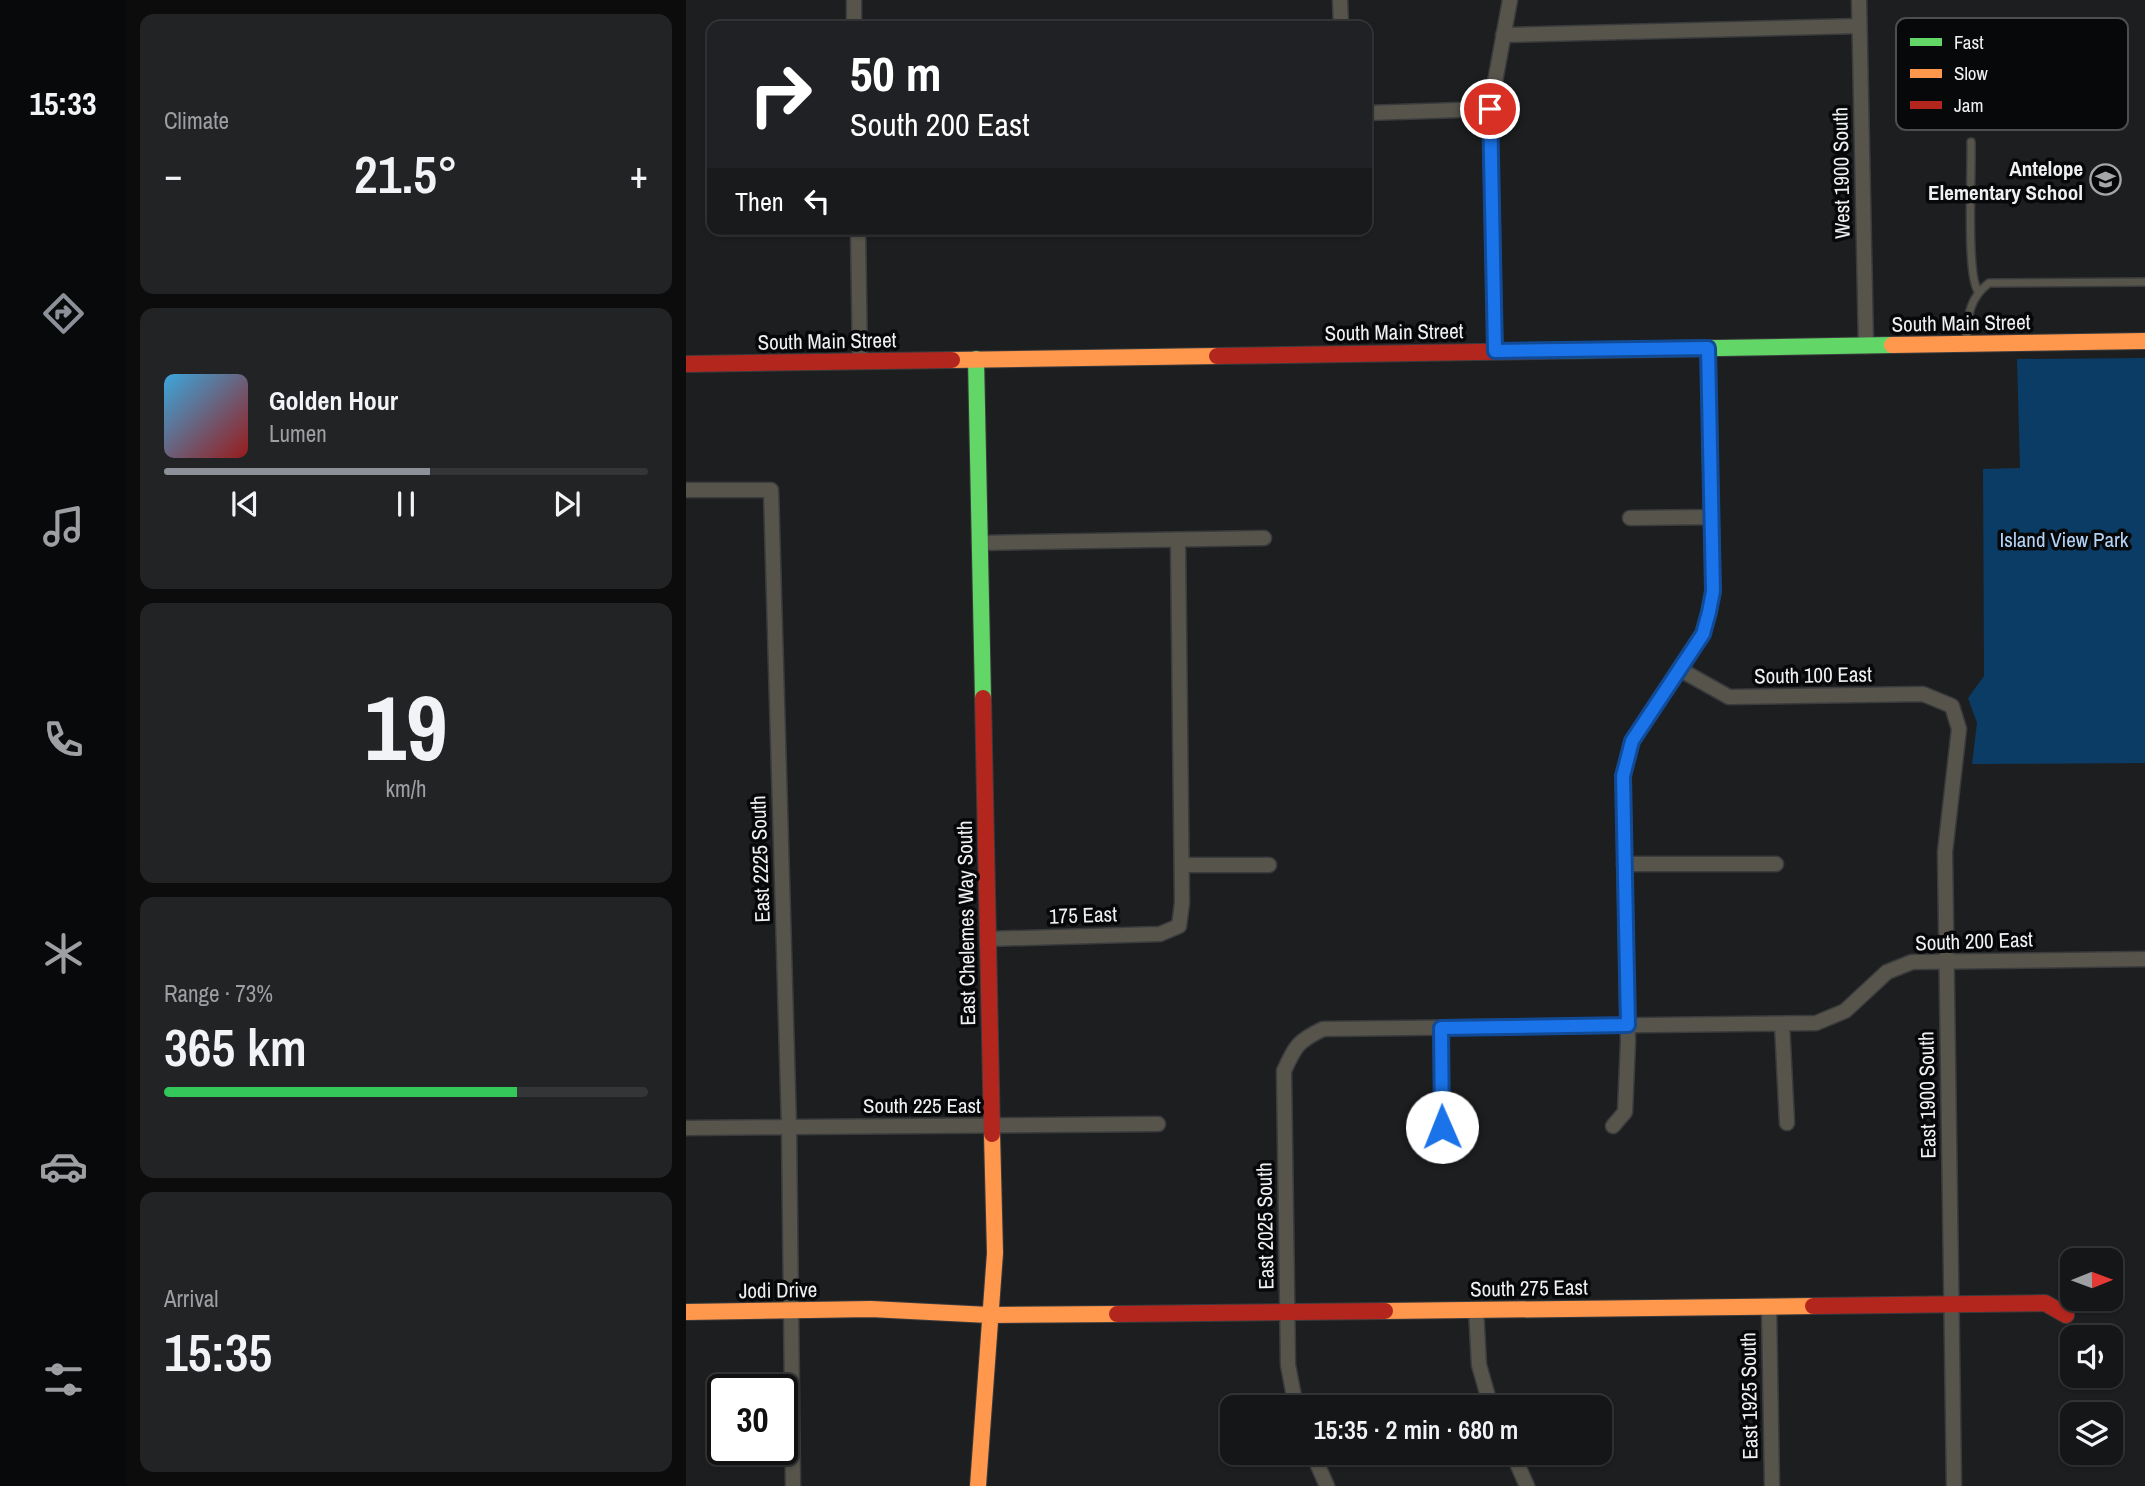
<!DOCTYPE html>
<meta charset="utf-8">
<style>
:root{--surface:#151618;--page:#222325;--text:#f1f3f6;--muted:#9d9fa2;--line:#343537;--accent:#8c9099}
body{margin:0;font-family:"Archivo Narrow",sans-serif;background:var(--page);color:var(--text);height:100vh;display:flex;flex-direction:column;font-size:26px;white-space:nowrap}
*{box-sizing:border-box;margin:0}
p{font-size:23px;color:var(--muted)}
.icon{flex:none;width:38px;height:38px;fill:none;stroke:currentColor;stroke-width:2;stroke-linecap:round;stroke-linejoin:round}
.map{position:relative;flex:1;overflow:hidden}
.side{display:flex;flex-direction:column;gap:14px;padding:14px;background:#0c0c0d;width:560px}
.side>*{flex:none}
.banner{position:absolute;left:21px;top:21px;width:665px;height:214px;border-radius:14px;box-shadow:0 2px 5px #0004,0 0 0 2px var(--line);background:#202124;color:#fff;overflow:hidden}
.needle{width:46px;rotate:89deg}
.buttons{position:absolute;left:1374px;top:1248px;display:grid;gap:14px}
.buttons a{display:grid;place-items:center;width:63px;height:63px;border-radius:14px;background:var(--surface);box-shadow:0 2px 5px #0004,0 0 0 2px var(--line);font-size:35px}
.speed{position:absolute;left:21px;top:1374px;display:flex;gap:14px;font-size:35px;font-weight:700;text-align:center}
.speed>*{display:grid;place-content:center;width:91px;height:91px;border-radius:50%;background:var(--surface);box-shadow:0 2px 5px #0004,0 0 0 2px var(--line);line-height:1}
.speed .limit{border:4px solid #111;border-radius:10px;background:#fff;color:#111}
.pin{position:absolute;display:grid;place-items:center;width:60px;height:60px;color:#fff;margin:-30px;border:4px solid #fff;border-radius:50%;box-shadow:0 2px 7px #0007}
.me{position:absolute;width:77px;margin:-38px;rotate:359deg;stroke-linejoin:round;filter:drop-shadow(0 0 5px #0008)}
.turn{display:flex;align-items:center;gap:24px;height:147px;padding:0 28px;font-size:32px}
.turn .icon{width:91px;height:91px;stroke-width:2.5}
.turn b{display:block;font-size:49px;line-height:60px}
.then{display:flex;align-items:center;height:66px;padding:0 28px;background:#0003;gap:14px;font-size:26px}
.big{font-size:52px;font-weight:600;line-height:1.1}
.side .widget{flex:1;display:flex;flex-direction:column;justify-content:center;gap:10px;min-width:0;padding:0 24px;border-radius:14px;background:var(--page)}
.side .dial{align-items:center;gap:0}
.dial b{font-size:91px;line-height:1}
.song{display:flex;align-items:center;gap:21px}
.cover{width:84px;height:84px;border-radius:10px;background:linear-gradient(135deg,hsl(200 70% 55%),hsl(0 70% 35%))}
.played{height:7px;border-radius:4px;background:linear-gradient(90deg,var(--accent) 55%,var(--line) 55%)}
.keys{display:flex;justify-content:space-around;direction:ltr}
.heat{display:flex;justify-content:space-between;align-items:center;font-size:38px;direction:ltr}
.charge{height:10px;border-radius:5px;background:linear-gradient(90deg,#34c759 73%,var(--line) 0)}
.trip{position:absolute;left:534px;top:1395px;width:392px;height:70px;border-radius:14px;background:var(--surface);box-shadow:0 2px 5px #0004,0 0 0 2px var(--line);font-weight:600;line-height:70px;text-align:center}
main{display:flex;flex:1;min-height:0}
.dock{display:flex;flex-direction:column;width:126px;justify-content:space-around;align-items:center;background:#08090a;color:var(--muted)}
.dock .icon{width:49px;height:49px}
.dock .selected{color:var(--accent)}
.dock b{font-size:32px;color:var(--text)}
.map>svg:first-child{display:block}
.green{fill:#0b3c65}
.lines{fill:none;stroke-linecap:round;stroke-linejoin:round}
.lane-casing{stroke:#3a3b3d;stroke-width:10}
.street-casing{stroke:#3a3b3d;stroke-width:17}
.fast-casing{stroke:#3a3b3d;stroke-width:18}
.slow-casing{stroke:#3a3b3d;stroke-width:18}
.jam-casing{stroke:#3a3b3d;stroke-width:18}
.lane{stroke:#56544b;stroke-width:7}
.street{stroke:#56544b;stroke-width:14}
.fast{stroke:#63d668;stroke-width:16}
.slow{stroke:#ff974d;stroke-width:16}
.jam{stroke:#b3261e;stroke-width:16}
.route-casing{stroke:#114b97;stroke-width:18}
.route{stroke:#1a73e8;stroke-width:12}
.labels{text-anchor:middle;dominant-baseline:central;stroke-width:7;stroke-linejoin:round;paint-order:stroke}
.poi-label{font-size:21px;font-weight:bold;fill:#eef0f2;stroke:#070809;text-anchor:end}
.street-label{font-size:21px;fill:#eef0f2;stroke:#070809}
.park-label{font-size:21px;fill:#b3d4f8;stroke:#070809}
.key{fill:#070809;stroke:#4c4e4f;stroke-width:2}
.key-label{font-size:19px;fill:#eef0f2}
</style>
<main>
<nav class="dock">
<b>15:33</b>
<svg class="icon selected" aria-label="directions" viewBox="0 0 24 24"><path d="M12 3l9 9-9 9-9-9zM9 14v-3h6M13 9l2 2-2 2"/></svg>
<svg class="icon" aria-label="music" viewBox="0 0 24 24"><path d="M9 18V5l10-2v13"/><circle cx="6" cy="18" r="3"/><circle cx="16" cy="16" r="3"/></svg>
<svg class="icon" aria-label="phone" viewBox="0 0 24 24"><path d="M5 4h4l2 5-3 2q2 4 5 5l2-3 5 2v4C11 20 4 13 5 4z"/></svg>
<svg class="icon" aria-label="climate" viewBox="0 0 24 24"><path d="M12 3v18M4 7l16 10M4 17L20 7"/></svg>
<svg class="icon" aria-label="car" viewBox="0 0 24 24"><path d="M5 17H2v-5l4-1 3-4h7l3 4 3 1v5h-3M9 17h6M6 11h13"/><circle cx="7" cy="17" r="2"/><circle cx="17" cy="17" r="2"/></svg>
<svg class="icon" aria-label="filters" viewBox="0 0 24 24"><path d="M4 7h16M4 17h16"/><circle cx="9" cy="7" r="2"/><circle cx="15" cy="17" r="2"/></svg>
</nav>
<section class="side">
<div class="widget"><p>Climate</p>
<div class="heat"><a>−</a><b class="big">21.5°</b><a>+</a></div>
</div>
<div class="widget">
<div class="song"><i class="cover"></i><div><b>Golden Hour</b><p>Lumen</p></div></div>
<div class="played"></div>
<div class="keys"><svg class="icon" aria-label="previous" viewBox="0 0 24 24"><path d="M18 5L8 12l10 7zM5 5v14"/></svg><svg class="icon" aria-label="pause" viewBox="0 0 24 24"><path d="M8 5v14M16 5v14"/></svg><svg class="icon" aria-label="next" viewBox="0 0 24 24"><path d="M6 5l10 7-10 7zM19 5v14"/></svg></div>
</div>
<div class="widget dial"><b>19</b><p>km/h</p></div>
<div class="widget"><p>Range · 73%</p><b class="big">365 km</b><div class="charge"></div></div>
<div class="widget"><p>Arrival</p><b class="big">15:35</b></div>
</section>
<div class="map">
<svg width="1459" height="1486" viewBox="0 0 1459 1486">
<rect width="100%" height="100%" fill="#1c1e20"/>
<path class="green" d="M1459,358V763L1286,764L1291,723L1282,698L1298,676L1297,469L1334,468L1331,359Z"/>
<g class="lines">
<defs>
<path id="lane" d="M1285,142C1286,170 1280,274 1292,291
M1280,342C1282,317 1282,299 1303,283L1459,282"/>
<path id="street" d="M168,0V26
M654,0L655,26
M1173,0L1180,346
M817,35L1173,26
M681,113L804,109
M172,229L174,361
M809,351L804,109L824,0
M0,490H85L103,1127L107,1486
M944,518L1025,517
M293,543L578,538
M993,669L1043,697L1237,694L1266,706L1273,729L1259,852L1268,1486
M938,864H1090
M496,865H583
M301,939L474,934L493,926L496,903L492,541
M1096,1024L1101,1123
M755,1028L756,1127
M927,1126L939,1112L942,1042L937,776L946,741L1017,633L1023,612L1027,591L1022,348
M0,1128L472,1124
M1083,1306L1086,1486
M790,1309L793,1365L805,1407
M610,1407L602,1365L598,1071C609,1046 612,1041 637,1029L1130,1023L1159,1011L1201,972L1226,962L1459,959
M626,1452L641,1486
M826,1452L841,1486"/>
<path id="fast" d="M852,351L1206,345
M290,359L297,698"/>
<path id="slow" d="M1206,345L1459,341
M266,360L531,356
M699,1311L1127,1306
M0,1312L185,1309L303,1315L431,1314
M292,1486L309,1253L306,1134"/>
<path id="jam" d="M531,356L852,351
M0,364L266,360
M297,698L306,1134
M1127,1306L1359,1303L1380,1315
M431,1314L699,1311"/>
</defs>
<use href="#lane" class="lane-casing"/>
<use href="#street" class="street-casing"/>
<use href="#fast" class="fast-casing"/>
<use href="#slow" class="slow-casing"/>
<use href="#jam" class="jam-casing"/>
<use href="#lane" class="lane"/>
<use href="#street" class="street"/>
<use href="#fast" class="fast"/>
<use href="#slow" class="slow"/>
<use href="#jam" class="jam"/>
</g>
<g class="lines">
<defs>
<path id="route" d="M756,1127L755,1028L942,1025L937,776L946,741L1017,634L1023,612L1027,591L1022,348L809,351L804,109"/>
</defs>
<use href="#route" class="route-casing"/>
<use href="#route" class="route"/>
</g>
<defs>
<symbol id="school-ring" viewBox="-11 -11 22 22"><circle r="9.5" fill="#070809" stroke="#a4a6a8" stroke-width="1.5"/><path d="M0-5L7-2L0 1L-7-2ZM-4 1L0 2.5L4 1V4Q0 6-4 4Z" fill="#a4a6a8"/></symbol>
</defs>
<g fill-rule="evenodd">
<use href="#school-ring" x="1402" y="162" width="35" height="35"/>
</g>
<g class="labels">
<g class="poi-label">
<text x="1397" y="168">Antelope<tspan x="1397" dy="24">Elementary School</tspan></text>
</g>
<g class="street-label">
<text transform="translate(1155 173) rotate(-91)">West 1900 South</text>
<text transform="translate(1275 323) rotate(-1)">South Main Street</text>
<text transform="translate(708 332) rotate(-1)">South Main Street</text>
<text transform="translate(141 341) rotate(-1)">South Main Street</text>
<text transform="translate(1127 675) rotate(-1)">South 100 East</text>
<text transform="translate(74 859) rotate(-92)">East 2225 South</text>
<text transform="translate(397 915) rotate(-2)">175 East</text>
<text transform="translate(280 923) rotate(-91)">East Chelemes Way South</text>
<text transform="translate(1288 941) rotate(-2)">South 200 East</text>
<text transform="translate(1241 1095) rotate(-91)">East 1900 South</text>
<text x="236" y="1105">South 225 East</text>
<text transform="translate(579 1226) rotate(-91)">East 2025 South</text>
<text transform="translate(843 1288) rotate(-1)">South 275 East</text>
<text transform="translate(92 1290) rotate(-1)">Jodi Drive</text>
<text transform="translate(1063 1396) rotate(-91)">East 1925 South</text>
</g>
<g class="park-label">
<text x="1378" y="539">Island View Park</text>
</g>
</g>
<rect x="1210" y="18" width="232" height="112" rx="10" class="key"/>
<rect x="1224" y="38" width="32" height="8" fill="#63d668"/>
<rect x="1224" y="69" width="32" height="9" fill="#ff974d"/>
<rect x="1224" y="101" width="32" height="8" fill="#b3261e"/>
<g class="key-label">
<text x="1268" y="49">Fast</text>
<text x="1268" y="80">Slow</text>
<text x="1268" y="112">Jam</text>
</g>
</svg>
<div class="buttons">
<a><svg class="needle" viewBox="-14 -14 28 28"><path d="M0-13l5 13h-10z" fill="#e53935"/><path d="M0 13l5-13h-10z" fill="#9d9fa2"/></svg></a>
<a><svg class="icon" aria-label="sound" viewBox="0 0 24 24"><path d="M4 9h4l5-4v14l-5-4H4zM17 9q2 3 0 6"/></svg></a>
<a><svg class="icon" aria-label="layers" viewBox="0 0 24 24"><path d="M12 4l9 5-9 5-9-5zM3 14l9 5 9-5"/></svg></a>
</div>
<div class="speed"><div class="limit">30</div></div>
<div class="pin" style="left:804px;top:109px;background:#d93025"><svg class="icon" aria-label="arrive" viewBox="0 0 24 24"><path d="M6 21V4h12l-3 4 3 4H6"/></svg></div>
<svg class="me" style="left:756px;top:1127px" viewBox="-20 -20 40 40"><circle r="19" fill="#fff"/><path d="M0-13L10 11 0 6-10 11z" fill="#1a73e8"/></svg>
<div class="trip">15:35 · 2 min · 680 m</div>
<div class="banner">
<div class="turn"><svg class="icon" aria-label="right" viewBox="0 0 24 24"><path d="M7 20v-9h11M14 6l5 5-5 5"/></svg><div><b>50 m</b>South 200 East</div></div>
<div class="then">Then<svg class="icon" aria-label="left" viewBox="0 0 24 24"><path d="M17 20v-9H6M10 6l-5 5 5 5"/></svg></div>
</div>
</div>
</main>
